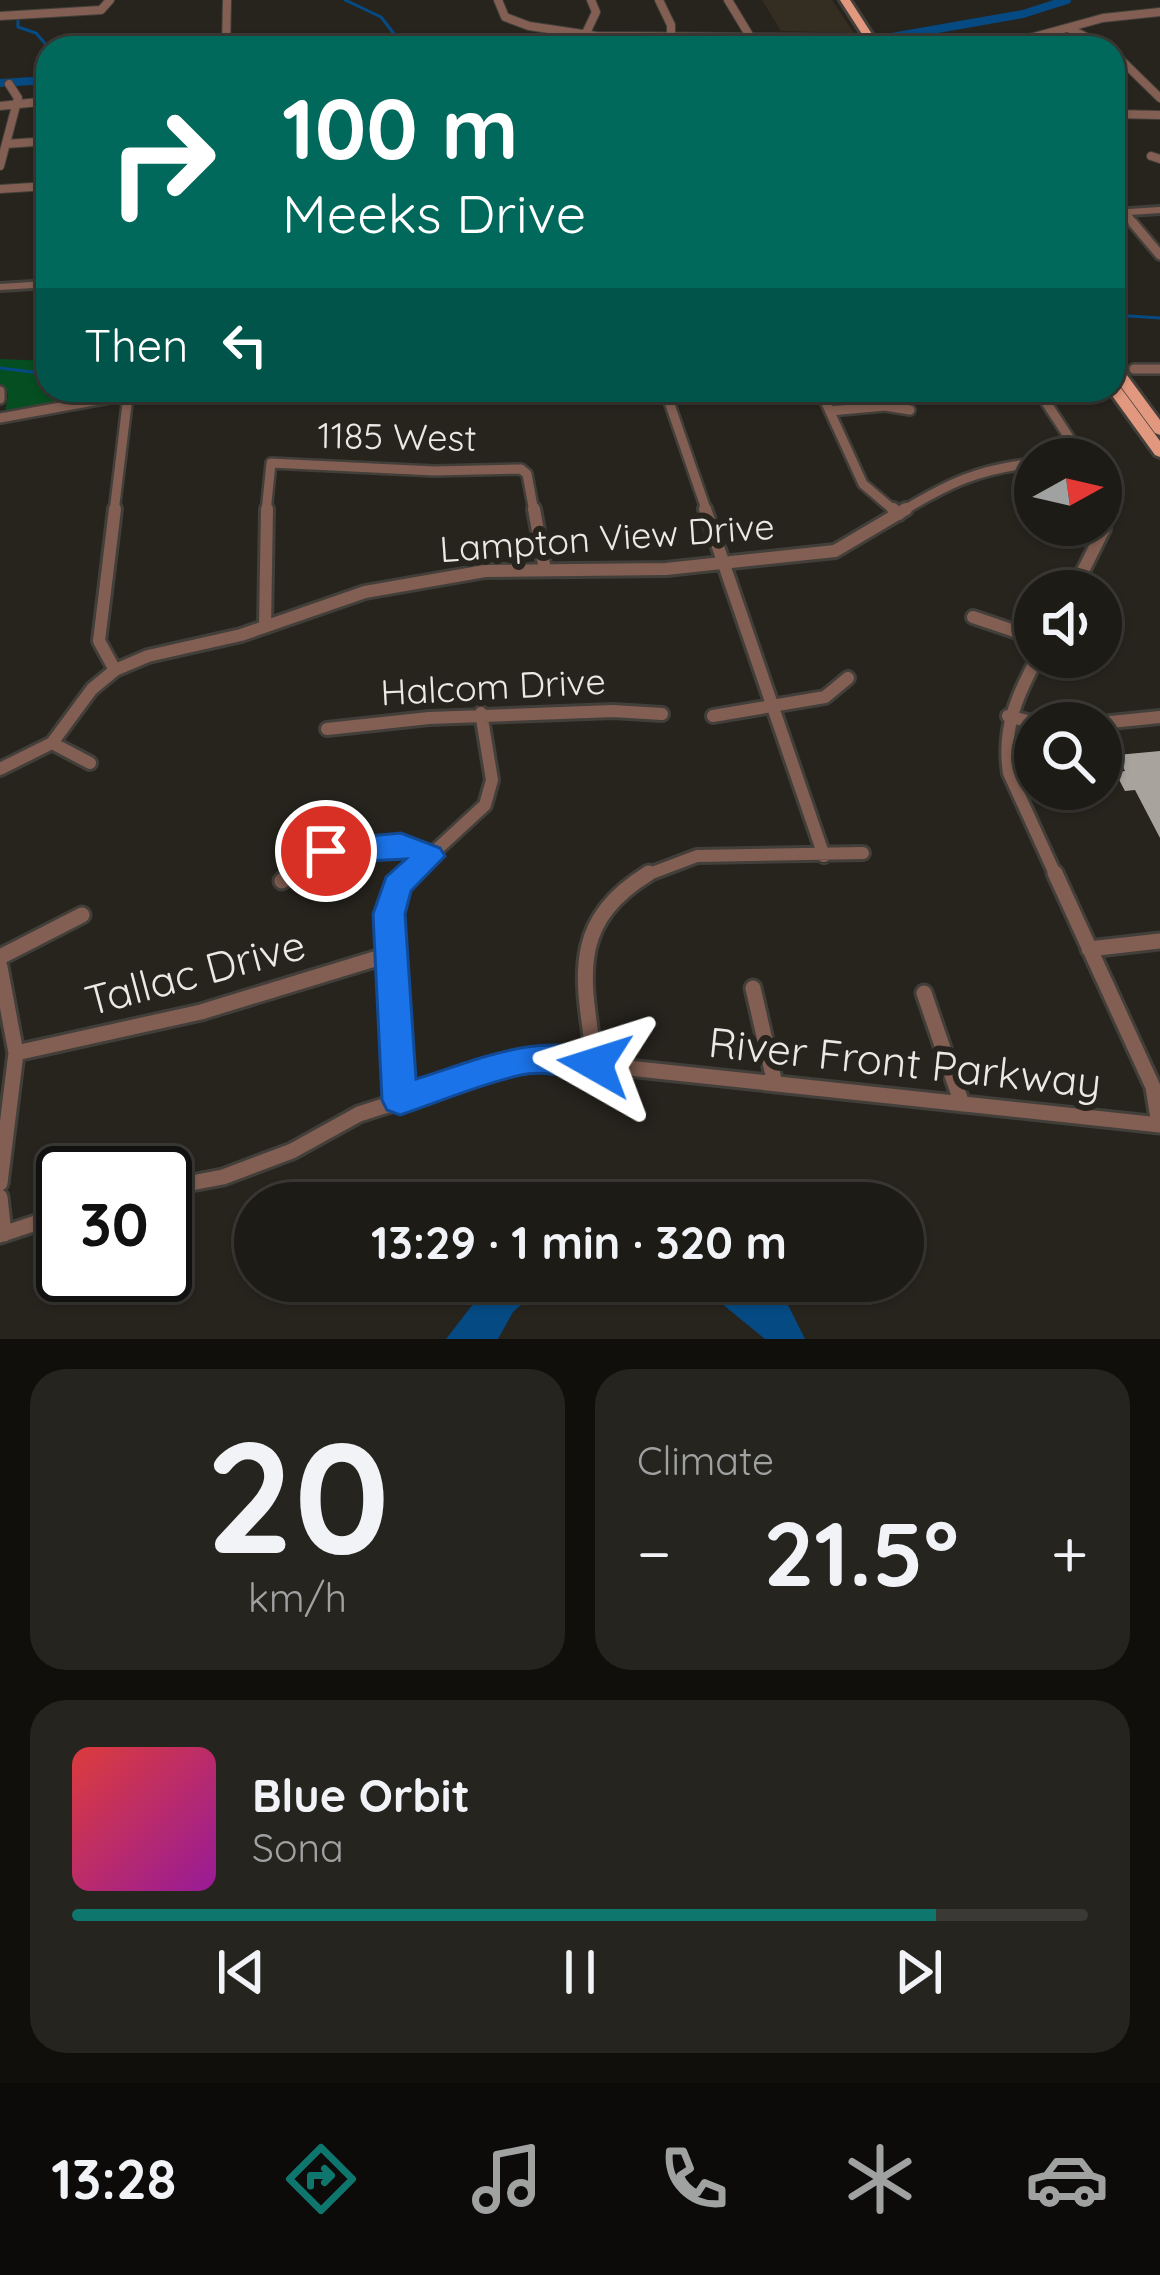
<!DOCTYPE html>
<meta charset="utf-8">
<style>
:root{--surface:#1d1b16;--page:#25241f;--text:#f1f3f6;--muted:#a0a1a1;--line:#3b3935;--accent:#0f766e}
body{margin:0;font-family:Quicksand,sans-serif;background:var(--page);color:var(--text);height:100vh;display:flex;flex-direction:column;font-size:45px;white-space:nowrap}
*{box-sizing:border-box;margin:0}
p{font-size:39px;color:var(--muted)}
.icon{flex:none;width:66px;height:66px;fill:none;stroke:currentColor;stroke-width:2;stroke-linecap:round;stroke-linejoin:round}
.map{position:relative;height:1339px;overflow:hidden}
.sheet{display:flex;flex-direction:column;gap:30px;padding:30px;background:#100f0c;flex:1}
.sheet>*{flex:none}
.guide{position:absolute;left:36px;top:36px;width:1089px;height:366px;border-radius:36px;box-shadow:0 3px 9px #0004,0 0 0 3px var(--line);background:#00695c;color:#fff;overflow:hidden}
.needle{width:78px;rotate:82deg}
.buttons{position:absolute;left:1014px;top:438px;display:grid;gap:24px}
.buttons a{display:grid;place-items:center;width:108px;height:108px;border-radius:50%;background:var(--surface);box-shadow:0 3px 9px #0004,0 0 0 3px var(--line);font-size:60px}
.speed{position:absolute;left:36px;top:1146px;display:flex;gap:24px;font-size:60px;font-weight:700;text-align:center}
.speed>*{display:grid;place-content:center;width:156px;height:156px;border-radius:50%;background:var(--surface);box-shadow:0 3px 9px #0004,0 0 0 3px var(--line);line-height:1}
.speed .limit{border:6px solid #111;border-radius:18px;background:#fff;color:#111}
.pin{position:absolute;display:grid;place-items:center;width:102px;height:102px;color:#fff;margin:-51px;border:6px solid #fff;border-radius:50%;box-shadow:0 3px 12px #0007}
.me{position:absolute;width:132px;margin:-66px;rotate:276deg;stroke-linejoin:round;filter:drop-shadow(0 0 9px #0008)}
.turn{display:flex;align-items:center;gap:42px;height:252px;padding:0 48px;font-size:54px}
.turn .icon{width:156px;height:156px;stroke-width:2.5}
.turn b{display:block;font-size:84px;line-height:102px}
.then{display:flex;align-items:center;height:114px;padding:0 48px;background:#0003;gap:24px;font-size:45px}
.big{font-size:90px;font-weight:700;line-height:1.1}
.sheet .tile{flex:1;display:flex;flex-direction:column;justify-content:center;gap:18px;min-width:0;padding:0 42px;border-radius:36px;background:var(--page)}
.sheet .dial{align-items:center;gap:0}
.dial b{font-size:156px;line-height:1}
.song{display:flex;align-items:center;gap:36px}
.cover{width:144px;height:144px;border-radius:18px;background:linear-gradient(135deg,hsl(0 70% 55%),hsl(300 70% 35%))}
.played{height:12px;border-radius:6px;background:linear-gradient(90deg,var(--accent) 85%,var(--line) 85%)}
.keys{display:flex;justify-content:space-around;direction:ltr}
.heat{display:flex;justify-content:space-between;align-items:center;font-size:66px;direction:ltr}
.sheet .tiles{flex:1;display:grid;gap:30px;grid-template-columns:1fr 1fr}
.tile:last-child{grid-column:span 2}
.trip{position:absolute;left:234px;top:1182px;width:690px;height:120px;border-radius:60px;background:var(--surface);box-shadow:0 3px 9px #0004,0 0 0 3px var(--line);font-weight:700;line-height:120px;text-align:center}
.tabs{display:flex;height:192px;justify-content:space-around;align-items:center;background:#0c0b09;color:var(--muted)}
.tabs .icon{width:84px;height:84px}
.tabs .active{color:var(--accent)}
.tabs b{font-size:54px;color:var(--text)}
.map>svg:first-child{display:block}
.built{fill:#332d22}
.green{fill:#054e21}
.water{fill:#054a83}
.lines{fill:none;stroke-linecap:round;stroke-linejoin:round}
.stream{stroke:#054a83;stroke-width:3}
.canal{stroke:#054a83;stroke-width:8}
.building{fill:#a9a39d}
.minor-far3-casing{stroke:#423f3a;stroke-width:10}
.minor-far2-casing{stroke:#423f3a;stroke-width:14}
.minor-far1-casing{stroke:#423f3a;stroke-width:18}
.minor-casing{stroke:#423f3a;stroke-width:21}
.tertiary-casing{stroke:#423f3a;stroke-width:6}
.primary-casing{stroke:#423f3a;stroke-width:6}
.minor-far3{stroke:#825f52;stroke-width:8}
.minor-far2{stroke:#825f52;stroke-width:9}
.minor-far1{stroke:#825f52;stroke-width:12}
.minor{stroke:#825f52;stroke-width:15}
.tertiary{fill:#825f52;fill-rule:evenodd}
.primary{fill:#e1987e;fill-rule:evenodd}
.route{fill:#1a73e8;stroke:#114b97;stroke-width:3}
.labels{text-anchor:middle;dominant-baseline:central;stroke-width:12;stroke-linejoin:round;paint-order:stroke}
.street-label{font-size:36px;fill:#ebe8e5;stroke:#27241e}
.near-street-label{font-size:42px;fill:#ebe8e5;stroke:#27241e}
</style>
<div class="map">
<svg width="1160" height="1339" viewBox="0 0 1160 1339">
<rect width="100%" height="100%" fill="#27241e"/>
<path class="built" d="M762,0H832L854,33L781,31Z"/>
<path class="green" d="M0,359L48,361V390H147L146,404H134L114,393L5,414L8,394L0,384Z"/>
<path class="water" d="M491,1281H548L513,1312L498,1339H446Z
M677,1281H766L782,1293L805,1339H765L705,1290Z"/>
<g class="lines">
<path class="stream" d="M345,0L381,17L405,48
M18,19V27L36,33L49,48
M1113,315L1160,318
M0,368L48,374"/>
<path class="canal" d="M886,38L1023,14L1067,0
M847,48L858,44
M0,83L48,80"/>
</g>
<path class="building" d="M1160,751V838L1135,790L1125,791L1115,772L1125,771L1117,755Z"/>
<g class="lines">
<defs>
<path id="minor-far3" d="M498,0L505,17L529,26L596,36L869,38
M659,0L671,25V40
M728,0L757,48
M0,16L101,10L110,0
M1070,29L1108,48
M586,33L596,12L591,0
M1012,43L1103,18L1160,12
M226,48L227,0
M1113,52L1160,98
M0,106L48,101
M1113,114L1160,115
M6,144L48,141
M1151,156L1160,159
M0,166L18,98L9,84
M0,189L48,186
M1125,213L1136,226"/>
<path id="minor-far2" d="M1133,223L1160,255
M1134,369H1160
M414,390L434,397L497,398L507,396L509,390
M665,390L707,512
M820,390L863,484L896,512
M1038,390L1083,459
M0,391V399
M830,411L885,406L910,410
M0,418L126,395
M1101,490L1103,512
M114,512L127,404L123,390
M266,512L271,463L434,471L521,469L527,474L534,512
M901,512C949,483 978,469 1035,463"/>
<path id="minor-far1" d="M115,509L99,641L115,670
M534,509L545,570
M705,509L824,856
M893,509L899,514
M1073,591L1104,529L1102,509
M973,617L1035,638
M265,626L267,509
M1038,657C1017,695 1002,729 1009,773L1056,876
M713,716L825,697L848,678
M1008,716L1035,723
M1101,723L1160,717
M327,729L429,718L613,711L662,714
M52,743L90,763
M0,769L52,743L92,689L115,670L148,656L241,635L365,592L485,571L666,569L835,551L906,509
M288,876C325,842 383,835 429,856
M408,876L485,805L492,780L481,713
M644,876L697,856L863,853"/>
<path id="minor" d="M1055,873L1153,1087L1159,1125
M282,881L291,873
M1089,949L1160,941
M0,957L82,915
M0,967L16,1053L0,1183
M753,988L775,1084
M924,993L962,1104
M16,1053L201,1012L391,954
M595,1064C584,981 566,924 649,873
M400,1099L390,903L411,873
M165,1188L223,1177L292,1151L359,1114L535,1058L1160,1125
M0,1197L4,1234
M0,1235L63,1214"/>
<path id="tertiary" d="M1160,207V213L1113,216V210Z
M48,281V287L0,290V284Z"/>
<path id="primary" d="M840,0H850L881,48H871Z
M1113,362L1118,363L1160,420V435L1155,433L1113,376Z
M1113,383L1118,384L1160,441V457L1155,455L1108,390H1113Z"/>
</defs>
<use href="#minor-far3" class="minor-far3-casing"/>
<use href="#minor-far2" class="minor-far2-casing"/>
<use href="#minor-far1" class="minor-far1-casing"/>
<use href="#minor" class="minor-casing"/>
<use href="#tertiary" class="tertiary-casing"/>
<use href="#primary" class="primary-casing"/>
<use href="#minor-far3" class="minor-far3"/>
<use href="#minor-far2" class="minor-far2"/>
<use href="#minor-far1" class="minor-far1"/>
<use href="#minor" class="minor"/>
<use href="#tertiary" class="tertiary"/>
<use href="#primary" class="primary"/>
</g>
<path class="route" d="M401,833L440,848L445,856L411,891L405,914L416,1079C480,1059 541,1030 607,1054L612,1064L607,1074C581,1084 549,1068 521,1075C480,1084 439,1102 400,1115L387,1110L382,1100L373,914L386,877L406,859L326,863L315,859L310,851L315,843L326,840Z"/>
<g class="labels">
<g class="street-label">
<text transform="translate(397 436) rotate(1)">1185 West</text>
<text transform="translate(607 537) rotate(-4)">Lampton View Drive</text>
<text transform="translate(493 686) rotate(-3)">Halcom Drive</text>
</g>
<g class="near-street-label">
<text transform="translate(195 972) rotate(-15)">Tallac Drive</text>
<text transform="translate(905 1062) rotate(6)">River Front Parkway</text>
</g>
</g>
</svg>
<div class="buttons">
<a><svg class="needle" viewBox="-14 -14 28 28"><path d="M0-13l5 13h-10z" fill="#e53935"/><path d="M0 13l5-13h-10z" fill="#a0a1a1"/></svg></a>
<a><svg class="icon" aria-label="sound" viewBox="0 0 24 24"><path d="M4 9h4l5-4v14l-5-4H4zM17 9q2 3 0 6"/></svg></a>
<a><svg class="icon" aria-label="search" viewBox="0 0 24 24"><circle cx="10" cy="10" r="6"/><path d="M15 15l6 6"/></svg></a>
</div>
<div class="speed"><div class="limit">30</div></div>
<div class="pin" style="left:326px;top:851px;background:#d93025"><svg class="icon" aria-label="arrive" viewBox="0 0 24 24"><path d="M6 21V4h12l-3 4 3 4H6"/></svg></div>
<svg class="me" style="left:595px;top:1064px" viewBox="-20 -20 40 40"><path d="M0-17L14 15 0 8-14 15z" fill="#1a73e8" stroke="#fff" stroke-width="4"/></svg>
<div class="trip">13:29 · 1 min · 320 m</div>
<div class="guide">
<div class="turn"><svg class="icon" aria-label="right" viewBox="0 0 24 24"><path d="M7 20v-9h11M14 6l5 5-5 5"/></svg><div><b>100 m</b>Meeks Drive</div></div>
<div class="then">Then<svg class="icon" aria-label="left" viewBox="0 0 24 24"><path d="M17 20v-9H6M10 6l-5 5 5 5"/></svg></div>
</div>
</div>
<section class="sheet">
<div class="tiles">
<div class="tile dial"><b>20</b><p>km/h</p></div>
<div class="tile"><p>Climate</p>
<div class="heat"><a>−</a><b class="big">21.5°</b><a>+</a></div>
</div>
<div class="tile">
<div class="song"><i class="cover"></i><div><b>Blue Orbit</b><p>Sona</p></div></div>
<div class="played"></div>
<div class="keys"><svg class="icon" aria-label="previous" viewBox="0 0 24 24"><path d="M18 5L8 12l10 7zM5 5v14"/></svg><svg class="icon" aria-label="pause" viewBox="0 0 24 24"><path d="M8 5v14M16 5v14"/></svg><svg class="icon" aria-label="next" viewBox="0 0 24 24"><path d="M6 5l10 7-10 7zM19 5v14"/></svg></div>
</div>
</div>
</section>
<nav class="tabs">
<b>13:28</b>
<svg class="icon active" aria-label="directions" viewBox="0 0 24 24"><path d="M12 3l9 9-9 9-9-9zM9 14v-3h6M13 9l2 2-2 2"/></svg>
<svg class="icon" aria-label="music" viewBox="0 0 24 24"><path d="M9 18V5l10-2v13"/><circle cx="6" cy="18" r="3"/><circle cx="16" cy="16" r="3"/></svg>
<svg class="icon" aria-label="phone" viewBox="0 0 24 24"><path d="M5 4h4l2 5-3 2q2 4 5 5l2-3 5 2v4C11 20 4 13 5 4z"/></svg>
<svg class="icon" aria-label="climate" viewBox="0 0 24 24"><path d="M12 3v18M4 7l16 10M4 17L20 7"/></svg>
<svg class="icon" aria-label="car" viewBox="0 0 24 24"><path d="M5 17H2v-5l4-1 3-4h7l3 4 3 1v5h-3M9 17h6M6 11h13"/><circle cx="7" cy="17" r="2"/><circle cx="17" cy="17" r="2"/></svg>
</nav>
